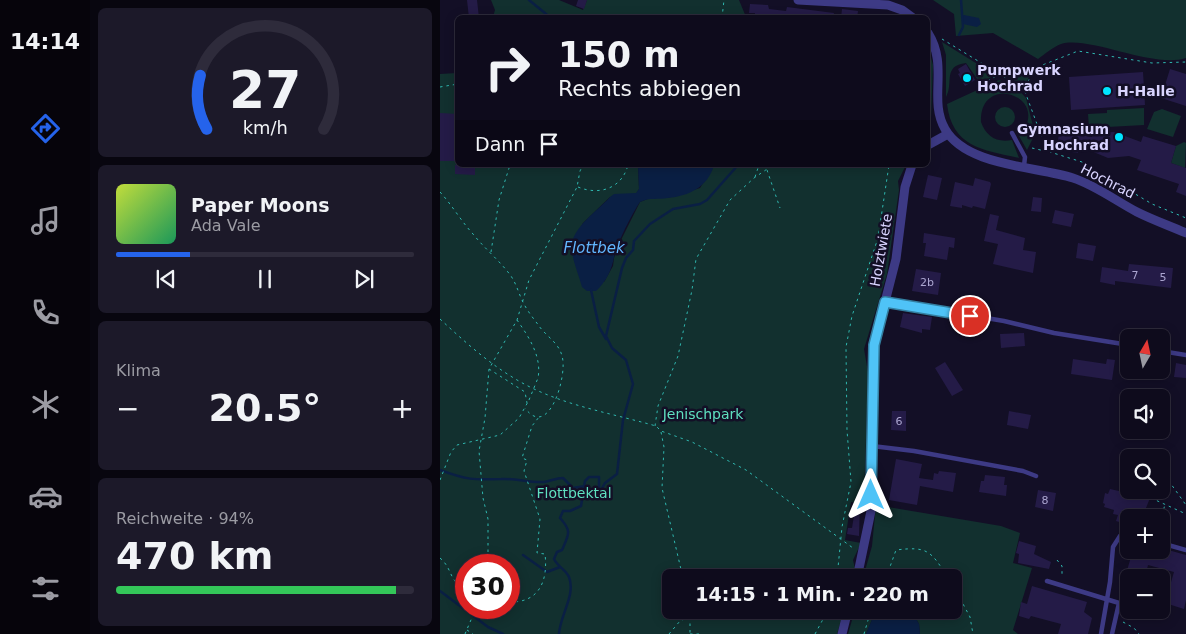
<!DOCTYPE html>
<html lang="de">
<meta charset="utf-8">
<style>
:root{--surface:#0e0b1c;--page:#1c1929;--text:#f1f3f6;--muted:#9b9ba3;--line:#2e2b3b;--accent:#2563eb}
body{margin:0;font-family:"DejaVu Sans",sans-serif;background:var(--page);color:var(--text);height:100vh;display:flex;flex-direction:column;font-size:19px;white-space:nowrap}
*{box-sizing:border-box;margin:0}
p{font-size:16px;color:var(--muted)}
.icon{flex:none;width:28px;height:28px;fill:none;stroke:currentColor;stroke-width:2;stroke-linecap:round;stroke-linejoin:round}
.map{position:relative;flex:1;overflow:hidden}
.sheet{display:flex;flex-direction:column;gap:8px;padding:8px;background:#08060f;width:350px}
.sheet>*{flex:none}
.top-card{position:absolute;left:15px;top:15px;width:475px;height:152px;border-radius:8px;box-shadow:0 2px 12px #0003,0 0 0 1px var(--line);background:#0e0b1c;color:var(--text);overflow:hidden}
.needle{width:32px;rotate:9deg}
.fabs{position:absolute;left:680px;top:329px;display:grid;gap:10px}
.fabs a{display:grid;place-items:center;width:50px;height:50px;border-radius:8px;background:var(--surface);box-shadow:0 2px 12px #0003,0 0 0 1px var(--line);font-size:25px}
.speed{position:absolute;left:15px;top:554px;display:flex;gap:10px;font-size:25px;font-weight:700;text-align:center}
.speed>*{display:grid;place-content:center;width:65px;height:65px;border-radius:50%;background:var(--surface);box-shadow:0 2px 12px #0003,0 0 0 1px var(--line);line-height:1}
.speed .limit{border:8px solid #d22;background:#fff;color:#111}
.pin{position:absolute;display:grid;place-items:center;width:42px;height:42px;color:#fff;margin:-21px;border:2px solid #fff;border-radius:50%;box-shadow:0 1px 5px #0007}
.me{position:absolute;width:55px;margin:-28px;rotate:0deg;stroke-linejoin:round;filter:drop-shadow(0 0 4px #0008)}
.turn{display:flex;align-items:center;gap:18px;height:105px;padding:0 20px;font-size:22px}
.turn .icon{width:65px;height:65px;stroke-width:2.5}
.turn b{display:block;font-size:35px;line-height:42px}
.then{display:flex;align-items:center;height:48px;padding:0 20px;background:#0003;gap:10px;font-size:19px}
.big{font-size:38px;font-weight:800;line-height:1.1}
.sheet .widget{flex:1;display:flex;flex-direction:column;justify-content:center;gap:8px;min-width:0;padding:0 18px;border-radius:8px;background:var(--page)}
.sheet .dial{align-items:center;gap:0}
.dial svg{height:130px;overflow:visible;fill:none;stroke:var(--line);stroke-width:7;stroke-linecap:round;text-anchor:middle}
.dial text{fill:var(--text);stroke:none}
.song{display:flex;align-items:center;gap:15px}
.cover{width:60px;height:60px;border-radius:8px;background:linear-gradient(135deg,hsl(70 70% 55%),hsl(150 70% 35%))}
.played{height:5px;border-radius:2px;background:linear-gradient(90deg,var(--accent) 25%,var(--line) 25%)}
.keys{display:flex;justify-content:space-around;direction:ltr}
.heat{display:flex;justify-content:space-between;align-items:center;font-size:28px;direction:ltr}
.charge{height:8px;border-radius:4px;background:linear-gradient(90deg,#34c759 94%,var(--line) 0)}
.trip{position:absolute;left:222px;top:569px;width:300px;height:50px;border-radius:8px;background:var(--surface);box-shadow:0 2px 12px #0003,0 0 0 1px var(--line);font-weight:800;line-height:50px;text-align:center}
main{display:flex;flex:1;min-height:0}
.menu{display:flex;flex-direction:column;width:90px;justify-content:space-around;align-items:center;background:#06040b;color:var(--muted)}
.menu .icon{width:35px;height:35px}
.menu .active{color:var(--accent)}
.menu b{font-size:22px;color:var(--text)}
.map>svg:first-child{display:block}
.green{fill:#12302f;fill-rule:evenodd}
.water{fill:#0a1f44}
.lines{fill:none;stroke-linecap:round;stroke-linejoin:round}
.stream{stroke:#0a1f44;stroke-width:2.5}
.building{fill:#241b47}
.path{stroke:#2fb8b0;stroke-width:1;stroke-dasharray:2.5 4;stroke-linecap:butt}
.lane{stroke:#3d3a85;stroke-width:4.5}
.street{stroke:#3d3a85;stroke-width:9}
.path-bridge{stroke:#2fb8b0;stroke-width:1;stroke-dasharray:2.5 4;stroke-linecap:butt}
.route-casing{stroke:#337fa1;stroke-width:12}
.route{stroke:#4fc3f7;stroke-width:9}
.poi-dot{fill:#00e5ff;stroke:#130f26;stroke-width:2}
.labels{text-anchor:middle;dominant-baseline:central;stroke-width:5;stroke-linejoin:round;paint-order:stroke}
.number-label{font-size:11px;fill:#aca6d1}
.poi-label{font-size:14px;font-weight:bold;fill:#d9d4ff;stroke:#130f26;text-anchor:start}
.street-label{font-size:14px;fill:#d9d4ff;stroke:#130f26}
.park-label{font-size:14px;fill:#5fe0c0;stroke:#130f26}
.water-label{font-size:15px;font-style:italic;fill:#62b6ff;stroke:#130f26}
</style>
<main>
<nav class="menu">
<b>14:14</b>
<svg class="icon active" aria-label="directions" viewBox="0 0 24 24"><path d="M12 3l9 9-9 9-9-9zM9 14v-3h6M13 9l2 2-2 2"/></svg>
<svg class="icon" aria-label="music" viewBox="0 0 24 24"><path d="M9 18V5l10-2v13"/><circle cx="6" cy="18" r="3"/><circle cx="16" cy="16" r="3"/></svg>
<svg class="icon" aria-label="phone" viewBox="0 0 24 24"><path d="M5 4h4l2 5-3 2q2 4 5 5l2-3 5 2v4C11 20 4 13 5 4z"/></svg>
<svg class="icon" aria-label="climate" viewBox="0 0 24 24"><path d="M12 3v18M4 7l16 10M4 17L20 7"/></svg>
<svg class="icon" aria-label="car" viewBox="0 0 24 24"><path d="M5 17H2v-5l4-1 3-4h7l3 4 3 1v5h-3M9 17h6M6 11h13"/><circle cx="7" cy="17" r="2"/><circle cx="17" cy="17" r="2"/></svg>
<svg class="icon" aria-label="filters" viewBox="0 0 24 24"><path d="M4 7h16M4 17h16"/><circle cx="9" cy="7" r="2"/><circle cx="15" cy="17" r="2"/></svg>
</nav>
<section class="sheet">
<div class="widget dial"><svg viewBox="0 0 100 80">
<path d="M14 69A42 42 0 1 1 86 69"/>
<path d="M14 69A42 42 0 0 1 10 36" stroke="#2563eb"/>
<text x="50" y="56" font-size="32" font-weight="700">27</text>
<text x="50" y="72" font-size="11">km/h</text>
</svg></div>
<div class="widget">
<div class="song"><i class="cover"></i><div><b>Paper Moons</b><p>Ada Vale</p></div></div>
<div class="played"></div>
<div class="keys"><svg class="icon" aria-label="previous" viewBox="0 0 24 24"><path d="M18 5L8 12l10 7zM5 5v14"/></svg><svg class="icon" aria-label="pause" viewBox="0 0 24 24"><path d="M8 5v14M16 5v14"/></svg><svg class="icon" aria-label="next" viewBox="0 0 24 24"><path d="M6 5l10 7-10 7zM19 5v14"/></svg></div>
</div>
<div class="widget"><p>Klima</p>
<div class="heat"><a>−</a><b class="big">20.5°</b><a>+</a></div>
</div>
<div class="widget"><p>Reichweite · 94%</p><b class="big">470 km</b><div class="charge"></div></div>
</section>
<div class="map">
<svg width="746" height="634" viewBox="0 0 746 634">
<rect width="100%" height="100%" fill="#130f26"/>
<path class="green" d="M51,0H119L143,10L147,0H299L306,17H53L55,10Z
M493,0H746V58C714,69 648,35 621,44C613,47 605,54 598,59L553,33L516,36L514,14Z
M502,42L555,75L540,83L526,63C502,66 514,83 506,97V55Z
M488,46L493,65L491,119L488,120Z
M592,71L584,87L567,76Z
M17,73L18,165H198L199,189L196,194L170,197L143,223L133,242L134,260L138,268L164,282L173,266L174,258L180,242L200,202L210,198H227L260,188L274,165H466L458,181L459,190L447,274L424,349L428,372L424,504L411,502L405,540L421,543L413,560L415,569L413,577L231,578V610H404L397,634H0V74ZM26,565H69V608H26Z
M559,80L574,85L586,98L595,134L587,150L579,136C614,97 539,71 541,122C546,136 556,143 572,140L579,158C543,150 512,147 507,104Z
M555 117a10 10 0 1 1 20 0a10 10 0 1 1-20 0Z
M704,108V125L649,128L648,114L667,113V110Z
M722,109L741,116L733,137L707,129L714,112Z
M744,142L746,143L745,168L731,163L736,146Z
M436,505L561,526L580,533L573,563L592,568L573,630L578,634H480L479,624L471,610H514V578H423L432,546Z
M415,610H436L426,634H408Z"/>
<path class="water" d="M524,15L539,18L541,24L537,27L523,24L522,16Z
M198,165H274C268,187 249,196 228,198C218,200 210,197 200,202C193,212 176,245 174,257C172,269 166,282 156,291H147L142,287C139,276 134,264 132,253C127,230 157,212 170,197L174,194L196,193L199,189Z
M436,610H471L479,624L480,634H426Z"/>
<g class="lines">
<path class="stream" d="M89,0L111,18
M519,35L523,27L521,0
M151,290L159,327L166,339
M0,470C26,480 34,480 61,479C75,478 90,483 104,482C111,481 116,478 123,478L133,488L145,486
M83,555L107,572L120,567
M0,591L48,627L63,634
M119,634C120,615 136,595 129,577C126,570 118,567 114,559L117,552L122,550C129,534 132,531 120,518L123,511H130L141,506L145,481L149,477H159V489L161,490L165,483L177,474L183,420L193,384L186,360L172,348L166,336L182,268L186,258L193,250L194,241L210,224L233,209L260,204L267,200L298,165"/>
</g>
<path class="building" d="M27,0H37L39,18H29Z
M138,0H147L144,9L136,6Z
M310,4L328,5L329,9L346,11L347,7L394,13L393,18H314L315,13H309Z
M402,9L418,11L417,18H401Z
M526,64L535,80L525,86L518,74L520,73L518,69Z
M730,69L746,74V106L721,98Z
M703,72L705,105L631,110L629,77Z
M0,113L18,114V161H0Z
M619,132L652,137V133L674,132L701,142L703,136L736,146L731,163L746,168V196L736,192L739,184L697,170L701,160L689,156L668,158L639,146L638,153L617,150Z
M15,165H35V175L15,174Z
M488,175L502,178L497,200L483,197Z
M535,178L550,182L551,184L545,209L533,206L532,208L522,205V208L510,206L515,182L533,186Z
M593,197L602,198L601,212L591,211Z
M615,210L634,214L631,227L612,223Z
M550,214L559,216L556,230L585,238L583,250L596,252L593,273L553,264L558,244L544,241Z
M484,233L515,238L514,248L509,247L507,260L484,256L486,243H483Z
M638,243L656,246L653,261L636,258Z
M689,264L733,268L731,288L675,281V285L660,282L662,267L688,271Z
M476,269L501,273L498,295L472,291Z
M463,313L492,317L490,330L482,329V333L460,327Z
M584,333L585,346L561,348L560,334Z
M633,359L666,364L667,359L675,360L672,380L631,374Z
M505,362L523,390L512,396L495,368Z
M736,363L746,365V378L734,377Z
M452,411H466V431L451,430Z
M569,411L591,415L588,429L567,425Z
M456,459L482,464L479,478L493,480L494,473L498,474L499,471L516,473L513,492L480,486L477,505L449,500Z
M545,475L565,477L564,485H567L566,496L539,492L541,481H544Z
M670,489L710,498L702,518H689V525L676,521L678,515L673,514L674,510L664,507L665,504L663,503L665,493L668,494Z
M598,490L616,493L613,511L595,507Z
M416,503H420L419,536L407,534L408,528H412Z
M579,541L596,546L594,554L611,562L609,569L578,563L579,554L576,553Z
M721,548L746,555V600L744,609L725,603L734,572L708,565L705,578H689V593L681,591L693,550H721Z
M592,586L647,602L644,612L652,618L648,634H618L621,624L591,616L589,619L579,616L581,602L587,604Z"/>
<g class="lines">
<path class="path" d="M282,18L284,0
M502,39L584,89
M595,68L584,89L604,143L610,152L642,162L712,204L746,218
M542,84L560,74L595,68L638,51L712,63L746,62
M0,87L18,84
M488,126H492
M592,148L609,152
M327,170L340,208
M315,177L319,165
M138,187C160,196 182,188 188,165
M0,192C12,205 21,221 33,234C45,249 60,261 71,276C77,285 79,295 84,304C88,312 94,319 99,326C106,336 119,343 122,356C128,374 109,441 85,408
M51,252L59,200L70,165
M0,319C27,344 55,369 88,386C127,406 174,414 216,426L221,431L252,442L306,470L413,548
M77,320C89,337 102,357 98,378
M49,369L85,392L87,403
M215,426L218,406L238,356L252,290L256,259L290,200L314,178L333,165
M221,432L224,447L222,488L243,578
M721,470L746,505
M0,480L11,452L17,445L60,435L79,418L89,400
M711,498L746,514
M715,518L723,512L725,504
M0,558C13,569 8,580 26,591
M617,560L622,566V577
M48,565V519L43,498L39,451L45,418L49,369L77,320L89,280L137,187L140,171L143,165
M397,578L402,527L411,482L407,430L406,347L412,316L438,238L449,165
M446,578L456,550C488,546 491,551 508,578
M514,587L530,617L533,634
M69,602C100,603 108,580 105,554L97,553L100,519L84,471L87,460L82,458L92,426L99,417
M250,617V634
M683,622L694,628L699,634
M27,630L33,634
M25,634L36,608
M229,634L240,621L250,616L249,610
M250,634H259
M375,634L388,610
M424,634L431,610"/>
<path class="lane" d="M572,133L585,157L584,166
M445,301L564,321L614,333L689,345
M721,351L746,355
M432,446L474,451L583,471L596,476
M721,543L746,550
M607,581L679,603L672,634
M661,634L670,582L673,547L680,536L689,534"/>
<path class="street" d="M358,0L448,5L462,10L473,18
M488,33C509,66 488,100 505,129C526,166 594,166 633,178C655,185 676,201 697,212C713,220 730,226 746,233
M488,145L508,134
M417,578L431,511L434,345L456,259L465,187L472,165
M402,634L408,610"/>
<path class="path-bridge" d="M89,400L98,378"/>
</g>
<g class="lines">
<defs>
<path id="route" d="M431,495L434,345L445,302L530,316"/>
</defs>
<use href="#route" class="route-casing"/>
<use href="#route" class="route"/>
</g>
<g class="poi-dot">
<circle cx="527" cy="78" r="5"/>
<circle cx="667" cy="91" r="5"/>
<circle cx="679" cy="137" r="5"/>
</g>
<g class="labels">
<g class="number-label">
<text x="695" y="275">7</text>
<text x="723" y="277">5</text>
<text x="487" y="282">2b</text>
<text x="459" y="421">6</text>
<text x="605" y="500">8</text>
</g>
<g class="poi-label">
<text x="537" y="70">Pumpwerk<tspan x="537" dy="16">Hochrad</tspan></text>
<text x="677" y="91">H-Halle</text>
<text x="669" y="129" text-anchor="end">Gymnasium<tspan x="669" dy="16">Hochrad</tspan></text>
</g>
<g class="street-label">
<text transform="translate(668 181) rotate(27)">Hochrad</text>
<text transform="translate(441 250) rotate(-80)">Holztwiete</text>
</g>
<g class="park-label">
<text x="263" y="414">Jenischpark</text>
<text x="134" y="493">Flottbektal</text>
</g>
<g class="water-label">
<text x="154" y="248">Flottbek</text>
</g>
</g>
</svg>
<div class="fabs">
<a><svg class="needle" viewBox="-14 -14 28 28"><path d="M0-13l5 13h-10z" fill="#e53935"/><path d="M0 13l5-13h-10z" fill="#9b9ba3"/></svg></a>
<a><svg class="icon" aria-label="sound" viewBox="0 0 24 24"><path d="M4 9h4l5-4v14l-5-4H4zM17 9q2 3 0 6"/></svg></a>
<a><svg class="icon" aria-label="search" viewBox="0 0 24 24"><circle cx="10" cy="10" r="6"/><path d="M15 15l6 6"/></svg></a>
<a>+</a>
<a>−</a>
</div>
<div class="speed"><div class="limit">30</div></div>
<div class="pin" style="left:530px;top:316px;background:#d93025"><svg class="icon" aria-label="arrive" viewBox="0 0 24 24"><path d="M6 21V4h12l-3 4 3 4H6"/></svg></div>
<svg class="me" style="left:431px;top:495px" viewBox="-20 -20 40 40"><path d="M0-17L14 15 0 8-14 15z" fill="#4fc3f7" stroke="#fff" stroke-width="4"/></svg>
<div class="trip">14:15 · 1 Min. · 220 m</div>
<div class="top-card">
<div class="turn"><svg class="icon" aria-label="right" viewBox="0 0 24 24"><path d="M7 20v-9h11M14 6l5 5-5 5"/></svg><div><b>150 m</b>Rechts abbiegen</div></div>
<div class="then">Dann<svg class="icon" aria-label="arrive" viewBox="0 0 24 24"><path d="M6 21V4h12l-3 4 3 4H6"/></svg></div>
</div>
</div>
</main>
